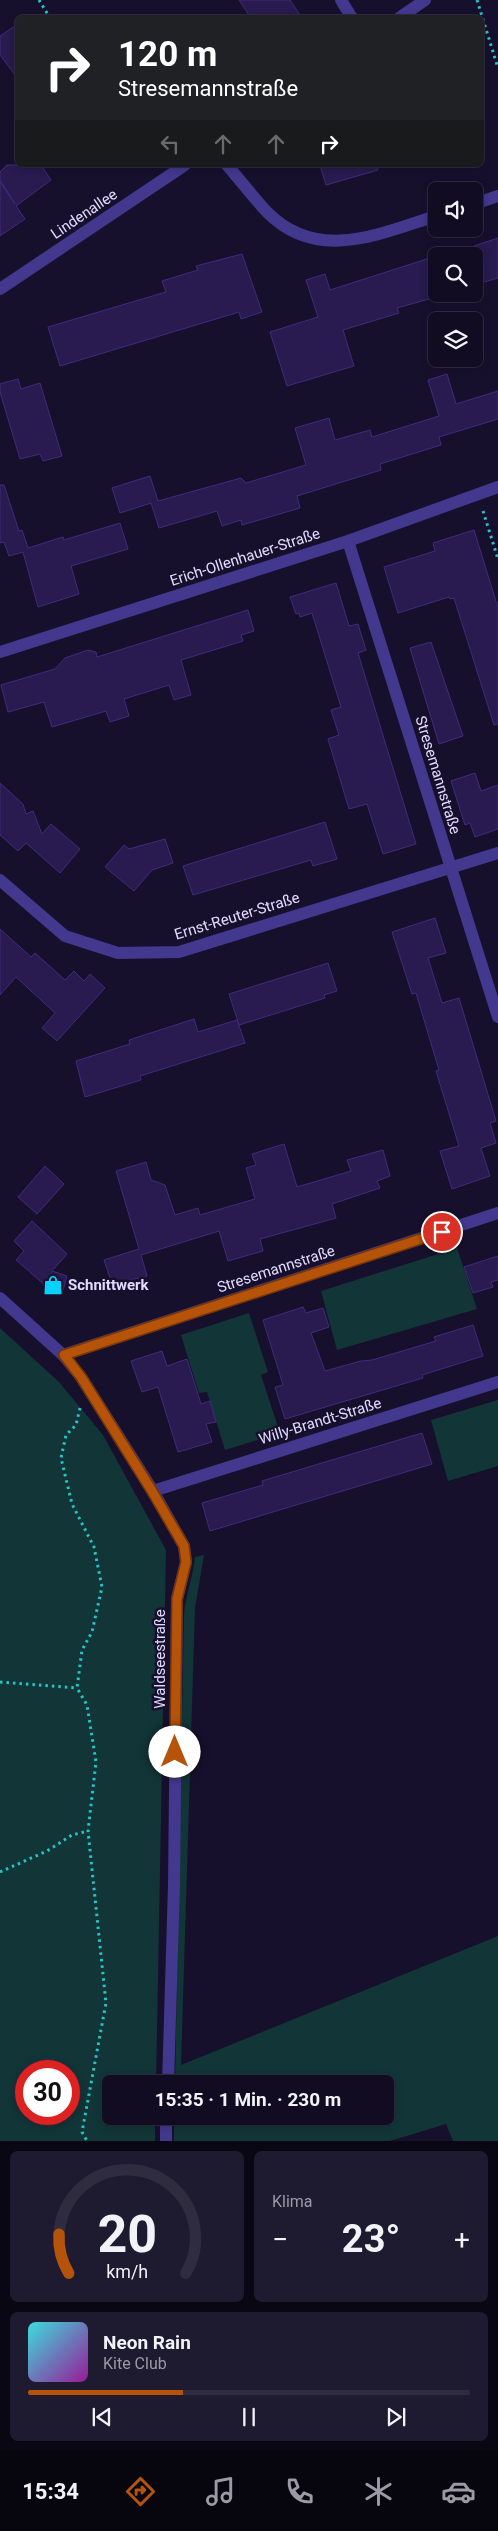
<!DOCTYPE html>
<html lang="de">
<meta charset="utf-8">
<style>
:root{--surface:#110c22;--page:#1e1a2f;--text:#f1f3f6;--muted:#9c9ba5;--line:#302c40;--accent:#b45309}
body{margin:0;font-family:Roboto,sans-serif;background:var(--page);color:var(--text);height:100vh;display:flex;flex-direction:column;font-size:19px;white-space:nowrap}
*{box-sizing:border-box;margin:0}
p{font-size:16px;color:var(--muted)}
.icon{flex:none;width:28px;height:28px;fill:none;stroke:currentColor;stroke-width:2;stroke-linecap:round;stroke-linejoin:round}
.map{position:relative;height:2141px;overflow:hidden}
.side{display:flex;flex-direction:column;gap:10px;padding:10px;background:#090713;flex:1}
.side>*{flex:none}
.guide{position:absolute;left:15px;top:15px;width:469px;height:152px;border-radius:8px;box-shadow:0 2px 8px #0003,0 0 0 1px var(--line);background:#202124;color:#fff;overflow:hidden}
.tools{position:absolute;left:428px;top:182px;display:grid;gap:10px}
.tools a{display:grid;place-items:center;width:55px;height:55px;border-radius:8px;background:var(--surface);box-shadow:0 2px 8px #0003,0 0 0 1px var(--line);font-size:25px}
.speed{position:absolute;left:15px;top:2060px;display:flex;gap:10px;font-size:25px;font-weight:700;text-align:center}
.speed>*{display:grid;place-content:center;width:65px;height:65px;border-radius:50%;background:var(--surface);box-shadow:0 2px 8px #0003,0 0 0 1px var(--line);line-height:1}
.speed .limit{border:8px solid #d22;background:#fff;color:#111}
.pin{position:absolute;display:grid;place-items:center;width:42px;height:42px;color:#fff;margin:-21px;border:2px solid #fff;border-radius:50%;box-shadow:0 1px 5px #0007}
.me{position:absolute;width:55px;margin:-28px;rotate:0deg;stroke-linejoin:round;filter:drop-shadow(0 0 4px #0008)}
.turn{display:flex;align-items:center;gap:18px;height:105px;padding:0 20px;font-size:22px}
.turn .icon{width:65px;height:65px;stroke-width:2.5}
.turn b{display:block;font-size:35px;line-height:42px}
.lanes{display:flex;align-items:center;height:48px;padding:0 20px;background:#0003;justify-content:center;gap:25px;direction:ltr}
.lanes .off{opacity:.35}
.big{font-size:38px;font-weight:700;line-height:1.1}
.side .card{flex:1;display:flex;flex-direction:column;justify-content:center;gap:8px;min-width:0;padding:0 18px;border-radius:8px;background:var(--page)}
.side .dial{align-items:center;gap:0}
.dial svg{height:130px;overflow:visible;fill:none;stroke:var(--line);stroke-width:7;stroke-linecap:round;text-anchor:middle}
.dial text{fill:var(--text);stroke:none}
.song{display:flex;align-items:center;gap:15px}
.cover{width:60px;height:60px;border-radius:8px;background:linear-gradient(135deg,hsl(180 70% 55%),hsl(300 70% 35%))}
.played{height:5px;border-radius:2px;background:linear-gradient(90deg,var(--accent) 35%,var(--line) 35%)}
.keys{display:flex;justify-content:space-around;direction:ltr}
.heat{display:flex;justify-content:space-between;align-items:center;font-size:28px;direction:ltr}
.side .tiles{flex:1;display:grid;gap:10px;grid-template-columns:1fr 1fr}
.card:last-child{grid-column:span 2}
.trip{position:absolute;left:102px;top:2075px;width:292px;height:50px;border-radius:8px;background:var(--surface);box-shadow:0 2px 8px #0003,0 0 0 1px var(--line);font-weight:700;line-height:50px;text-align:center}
.tab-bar{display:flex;height:80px;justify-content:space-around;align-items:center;background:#07050e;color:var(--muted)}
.tab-bar .icon{width:35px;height:35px}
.tab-bar .selected{color:var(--accent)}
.tab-bar b{font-size:22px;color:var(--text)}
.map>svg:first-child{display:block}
.green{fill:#123537;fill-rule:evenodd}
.building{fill:#291a4f;stroke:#412b7c}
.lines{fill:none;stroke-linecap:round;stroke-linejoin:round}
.path{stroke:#28c3c6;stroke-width:3;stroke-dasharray:2.5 4;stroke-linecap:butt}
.street{stroke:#42388e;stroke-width:12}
.route-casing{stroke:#753606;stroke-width:12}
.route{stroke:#b45309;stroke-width:9}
.labels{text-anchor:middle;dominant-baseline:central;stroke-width:5;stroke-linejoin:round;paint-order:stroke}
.street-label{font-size:15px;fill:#e2dbff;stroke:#17102d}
.poi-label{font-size:15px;font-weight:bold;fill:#e2dbff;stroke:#17102d;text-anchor:start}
</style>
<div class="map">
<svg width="498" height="2141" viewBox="0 0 498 2141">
<rect width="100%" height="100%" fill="#17102d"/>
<path class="green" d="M457,1248L477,1309L337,1350L321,1291Z
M249,1313L268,1372L261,1375L280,1433L225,1450L207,1392L199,1393L181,1335Z
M0,1328L59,1382L103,1435L166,1550L156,2084H111V2116H155V2141H0ZM26,2071H69V2114H26Z
M498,1400V1466L448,1481L431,1420Z
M204,1555L195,1608L181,2065L498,1936V2141H453L446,2124L390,2141H174V2116H386V2084H175L184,1613C186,1594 193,1577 195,1557Z"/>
<path class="building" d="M239,0H290L302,18H251Z
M18,24V79L0,55V36Z
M7,165H41L51,180L16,206L25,219L0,236V182L15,204L0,180V172Z
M320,165H377L378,170L326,185Z
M498,238V278L474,285V246Z
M242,254L262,312L241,319L239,312L60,366L48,327L166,292L162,281L198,270L196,266Z
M430,258H436V297L397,308L399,313L343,330L354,366L287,386L270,332L318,317L306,280L325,274L330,290Z
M447,374L456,404L498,391V419L439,437L441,445L380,464L381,470L297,496L300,508L242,525L241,520L222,526L217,511L159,528L151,503L120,513L112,488L150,476L158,501L241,478L246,483L306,465L295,428L329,418L335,440L370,430L372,437L439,416L428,380Z
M18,379L21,389L40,383L62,456L43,461L40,454L20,459L0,392V384Z
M0,485H4L19,531L22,530L28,548L63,537L64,540L120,523L128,549L71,566L79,594L38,607L23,552L9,556L4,542L0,543Z
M474,530L498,608V724L494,725L454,598L450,599L449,597L398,613L384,567L435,551L433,543Z
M336,583L349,626L358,624L366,650L358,653L416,844L383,854L367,804L349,809L328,739L339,735L331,710L341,707L312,613L300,617L299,613L296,614L290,597Z
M248,610L254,631L241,635L243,641L181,660L191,695L174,700L169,685L124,699L129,716L110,722L106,711L52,727L44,702L8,712L1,685L55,669L65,658L88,650L96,652L97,657Z
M431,642L463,736L439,744L410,648Z
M475,773L481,791L498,785V829L475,837L470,823L465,825L451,781Z
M0,783L23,804L26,814L33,811L42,834L51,824L80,849L60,873L26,843L18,851L0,835Z
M325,822L337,859L313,866L311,860L193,895L183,866Z
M165,839L173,863L152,870L134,891L105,867L124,845L129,849Z
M435,918L446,953L428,958L442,1003L459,998L496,1121L490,1123L496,1143L481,1148L490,1176L452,1189L440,1151L459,1146L436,1071L439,1070L416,993L412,994L392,932Z
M0,929L31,957L35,953L65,980L74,971L84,981L90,974L105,988L57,1041L42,1028L55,1013L16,977L0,995Z
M328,963L337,991L324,995L325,998L239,1025L229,994Z
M194,1019L198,1032L237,1020L245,1043L140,1076L141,1080L85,1097L76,1061L130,1044L129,1040Z
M284,1144L297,1187L351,1171L347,1160L383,1150L390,1176L377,1181L380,1188L332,1204L336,1218L260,1239L263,1251L228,1261L219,1231L141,1255L147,1276L112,1284L104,1260L139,1249L116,1171L146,1162L151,1180L165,1185L175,1215L198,1208L200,1215L255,1199L246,1168L256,1165L252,1154Z
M45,1166L64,1184L37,1214L18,1197Z
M32,1221L67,1254L52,1271L67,1276L62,1294L47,1293V1287L16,1260L24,1251L14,1241Z
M498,1256V1280L491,1282L493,1287L473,1293L464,1267Z
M303,1307L306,1313L323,1308L329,1327L311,1333L325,1371L361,1361L372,1360L436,1341L434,1337L473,1325L483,1356L422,1375L423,1378L285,1419L275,1387L283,1385L263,1320Z
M162,1351L167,1366L187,1359L201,1404L210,1401L216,1422L206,1424L212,1442L178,1452L158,1387L142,1392L131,1361Z
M422,1433L432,1464L210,1531L202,1503L263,1485L262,1481Z"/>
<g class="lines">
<path class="path" d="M39,0L50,18
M477,0L498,68
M483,511L498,559
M80,1408L76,1425L66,1435L61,1458L72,1504L94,1547L102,1587L92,1632L82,1650L77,1688L87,1705L96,1762L88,1831L106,2003L82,2132L87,2141
M0,1682L77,1688
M0,1872L47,1851L72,1835L88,1831"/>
<path class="street" d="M341,0L352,18
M399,18L425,0
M227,165C240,180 253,197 267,212C317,263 379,234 436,216
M474,204L498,196
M0,289L185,165
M348,541L498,1017
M0,652L348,541L498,487
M0,880L65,936L118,953L179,952L498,853
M0,1298L63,1355L81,1377L153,1491L184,1546L186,1562L177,1599L174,1885L168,2084
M63,1355L498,1213
M153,1491L498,1382
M166,2141V2116"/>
</g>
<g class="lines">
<defs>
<path id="route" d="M175,1752L177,1599L186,1562L184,1546L152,1491L81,1377L64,1355L442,1232"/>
</defs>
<use href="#route" class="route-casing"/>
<use href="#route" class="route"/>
</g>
<defs>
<symbol id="shop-bare" viewBox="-9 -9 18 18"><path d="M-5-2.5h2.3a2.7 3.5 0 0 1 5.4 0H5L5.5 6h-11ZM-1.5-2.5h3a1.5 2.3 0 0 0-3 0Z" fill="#07d2ff" stroke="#17102d" stroke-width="2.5" paint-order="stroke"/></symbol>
</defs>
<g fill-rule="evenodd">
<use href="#shop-bare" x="39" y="1271" width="28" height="28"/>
</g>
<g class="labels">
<g class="street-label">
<text transform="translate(84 214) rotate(-34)">Lindenallee</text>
<text transform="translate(245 557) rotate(-18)">Erich-Ollenhauer-Straße</text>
<text transform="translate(438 775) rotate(73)">Stresemannstraße</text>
<text transform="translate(237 916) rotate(-17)">Ernst-Reuter-Straße</text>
<text transform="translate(276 1269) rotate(-18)">Stresemannstraße</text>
<text transform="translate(320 1421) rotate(-17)">Willy-Brandt-Straße</text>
<text transform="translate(160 1659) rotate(-90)">Waldseestraße</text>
</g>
<g class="poi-label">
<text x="68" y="1285">Schnittwerk</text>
</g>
</g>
</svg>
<div class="tools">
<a><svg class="icon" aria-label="sound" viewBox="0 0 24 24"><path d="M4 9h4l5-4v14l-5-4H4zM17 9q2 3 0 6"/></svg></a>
<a><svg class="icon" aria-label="search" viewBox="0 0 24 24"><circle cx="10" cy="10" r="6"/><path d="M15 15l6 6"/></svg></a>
<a><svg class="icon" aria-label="layers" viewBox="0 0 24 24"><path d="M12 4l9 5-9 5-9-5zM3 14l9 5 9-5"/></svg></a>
</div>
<div class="speed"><div class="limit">30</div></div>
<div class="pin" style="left:442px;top:1232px;background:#d93025"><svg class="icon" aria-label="arrive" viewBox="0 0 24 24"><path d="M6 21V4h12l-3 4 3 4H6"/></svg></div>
<svg class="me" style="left:175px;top:1752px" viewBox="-20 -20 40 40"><circle r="19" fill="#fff"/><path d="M0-13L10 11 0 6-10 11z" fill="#b45309"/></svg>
<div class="trip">15:35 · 1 Min. · 230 m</div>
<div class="guide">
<div class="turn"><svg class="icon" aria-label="right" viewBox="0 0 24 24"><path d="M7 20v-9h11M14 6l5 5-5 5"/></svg><div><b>120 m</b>Stresemannstraße</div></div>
<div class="lanes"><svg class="icon off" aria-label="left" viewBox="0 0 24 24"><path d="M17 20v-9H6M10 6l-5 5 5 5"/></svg><svg class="icon off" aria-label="ahead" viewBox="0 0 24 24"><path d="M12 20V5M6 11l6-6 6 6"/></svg><svg class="icon off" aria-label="ahead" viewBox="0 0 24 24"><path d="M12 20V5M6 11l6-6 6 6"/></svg><svg class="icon" aria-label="right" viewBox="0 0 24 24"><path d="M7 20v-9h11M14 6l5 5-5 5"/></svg></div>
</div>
</div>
<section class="side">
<div class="tiles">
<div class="card dial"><svg viewBox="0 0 100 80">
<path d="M14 69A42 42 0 1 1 86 69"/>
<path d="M14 69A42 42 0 0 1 8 45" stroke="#b45309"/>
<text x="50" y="56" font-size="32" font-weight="700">20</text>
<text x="50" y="72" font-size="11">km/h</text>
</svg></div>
<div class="card"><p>Klima</p>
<div class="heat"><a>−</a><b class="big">23°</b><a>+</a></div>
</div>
<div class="card">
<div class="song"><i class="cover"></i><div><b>Neon Rain</b><p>Kite Club</p></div></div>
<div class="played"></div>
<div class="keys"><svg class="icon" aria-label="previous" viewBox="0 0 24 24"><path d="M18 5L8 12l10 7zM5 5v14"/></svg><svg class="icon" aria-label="pause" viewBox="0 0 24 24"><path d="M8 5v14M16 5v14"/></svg><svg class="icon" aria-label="next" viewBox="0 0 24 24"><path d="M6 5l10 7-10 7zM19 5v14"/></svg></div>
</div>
</div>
</section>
<nav class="tab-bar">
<b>15:34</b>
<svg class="icon selected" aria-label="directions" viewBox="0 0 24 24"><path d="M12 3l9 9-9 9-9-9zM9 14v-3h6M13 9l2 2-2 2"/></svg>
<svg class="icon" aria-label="music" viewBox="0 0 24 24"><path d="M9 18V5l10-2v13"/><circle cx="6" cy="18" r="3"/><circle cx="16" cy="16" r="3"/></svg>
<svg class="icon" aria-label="phone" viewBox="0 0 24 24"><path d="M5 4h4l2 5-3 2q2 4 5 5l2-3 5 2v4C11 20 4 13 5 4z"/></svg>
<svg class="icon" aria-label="climate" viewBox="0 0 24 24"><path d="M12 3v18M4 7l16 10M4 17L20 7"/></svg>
<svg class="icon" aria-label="car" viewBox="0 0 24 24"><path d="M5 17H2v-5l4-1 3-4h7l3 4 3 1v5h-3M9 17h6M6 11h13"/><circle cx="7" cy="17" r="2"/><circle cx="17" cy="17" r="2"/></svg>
</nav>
